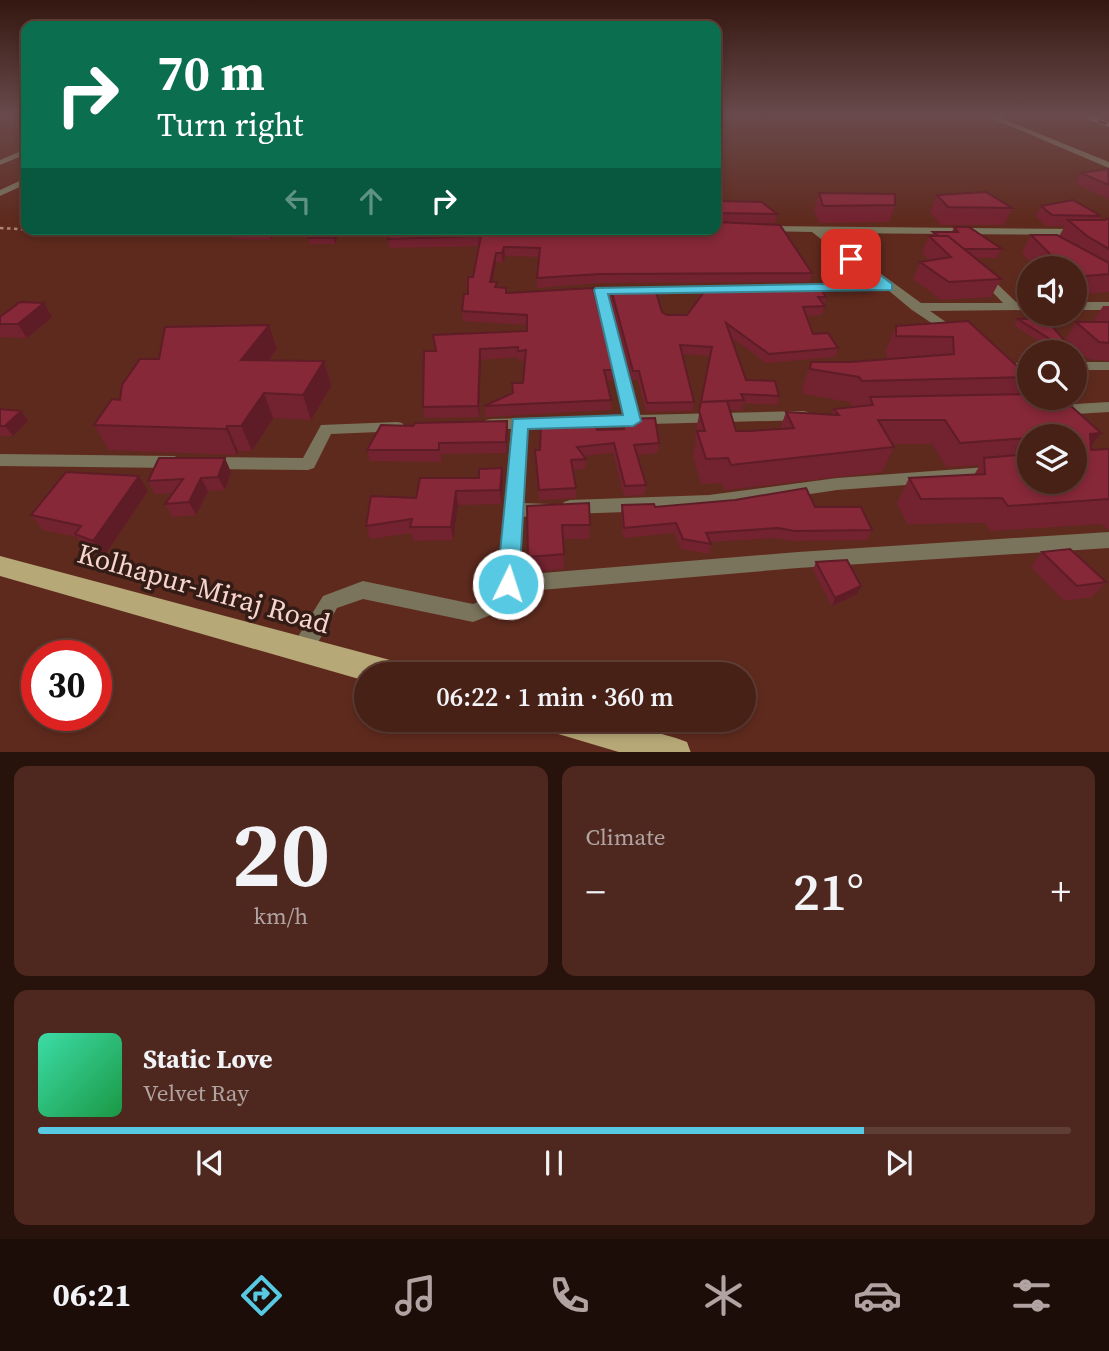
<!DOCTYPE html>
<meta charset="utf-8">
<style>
:root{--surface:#472016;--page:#4e281f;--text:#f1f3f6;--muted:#b0a3a1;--line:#5f3e35;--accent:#57c9e2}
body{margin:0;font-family:"Source Serif 4",serif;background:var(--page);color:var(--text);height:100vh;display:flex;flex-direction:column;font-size:26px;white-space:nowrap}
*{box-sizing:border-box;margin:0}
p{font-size:23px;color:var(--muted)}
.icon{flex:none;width:38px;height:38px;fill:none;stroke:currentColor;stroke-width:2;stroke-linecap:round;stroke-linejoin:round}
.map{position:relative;height:752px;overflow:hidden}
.details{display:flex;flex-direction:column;gap:14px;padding:14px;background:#27120c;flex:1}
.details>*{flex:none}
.top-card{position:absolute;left:21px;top:21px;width:700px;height:214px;border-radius:14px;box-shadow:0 4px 10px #0003,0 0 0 2px var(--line);background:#0b6e4f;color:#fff;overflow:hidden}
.fabs{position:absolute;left:1017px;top:256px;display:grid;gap:14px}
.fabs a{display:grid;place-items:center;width:70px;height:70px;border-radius:50%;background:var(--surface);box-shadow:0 4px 10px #0003,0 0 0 2px var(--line);font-size:35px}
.speed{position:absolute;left:21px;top:640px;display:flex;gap:14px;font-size:35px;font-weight:700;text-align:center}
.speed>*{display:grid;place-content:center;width:91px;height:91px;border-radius:50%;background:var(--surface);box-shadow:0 4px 10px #0003,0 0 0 2px var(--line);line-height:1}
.speed .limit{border:10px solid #d22;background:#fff;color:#111}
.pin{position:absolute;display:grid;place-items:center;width:60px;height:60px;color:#fff;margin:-30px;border-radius:14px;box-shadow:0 4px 10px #0006}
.me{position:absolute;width:77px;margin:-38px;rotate:4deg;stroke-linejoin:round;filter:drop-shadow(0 0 5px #0008)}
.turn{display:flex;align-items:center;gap:24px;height:147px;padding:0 21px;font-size:32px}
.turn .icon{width:91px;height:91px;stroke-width:2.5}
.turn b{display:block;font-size:49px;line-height:60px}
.lanes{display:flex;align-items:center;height:66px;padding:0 21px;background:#0003;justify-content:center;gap:35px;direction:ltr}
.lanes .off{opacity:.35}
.big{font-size:52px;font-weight:600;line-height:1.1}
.details .widget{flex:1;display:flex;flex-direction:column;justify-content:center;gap:10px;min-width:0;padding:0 24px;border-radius:14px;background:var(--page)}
.details .dial{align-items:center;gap:0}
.dial b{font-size:91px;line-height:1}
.song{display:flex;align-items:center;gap:21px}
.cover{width:84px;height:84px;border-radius:10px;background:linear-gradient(135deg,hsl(160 70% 55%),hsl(140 70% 35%))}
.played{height:7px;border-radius:4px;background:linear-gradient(90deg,var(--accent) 80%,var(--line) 80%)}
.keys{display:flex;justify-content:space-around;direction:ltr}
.heat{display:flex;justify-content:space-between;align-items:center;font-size:38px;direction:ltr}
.details .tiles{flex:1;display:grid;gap:14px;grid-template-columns:1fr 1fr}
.widget:last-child{grid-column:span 2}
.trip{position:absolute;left:354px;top:662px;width:402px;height:70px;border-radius:35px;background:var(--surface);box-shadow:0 4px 10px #0003,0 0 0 2px var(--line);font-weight:600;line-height:70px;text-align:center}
.dock{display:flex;height:112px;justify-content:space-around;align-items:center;background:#1c0d09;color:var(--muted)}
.dock .icon{width:49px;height:49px}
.dock .on{color:var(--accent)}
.dock b{font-size:32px;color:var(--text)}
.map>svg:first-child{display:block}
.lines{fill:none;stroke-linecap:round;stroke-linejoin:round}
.path{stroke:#ae8379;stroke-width:2.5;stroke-dasharray:3.5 3.5;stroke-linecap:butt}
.street{fill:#7a745c;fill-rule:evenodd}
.primary{fill:#b7a977;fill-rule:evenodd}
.rail-casing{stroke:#ac8177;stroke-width:4.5}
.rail{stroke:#341c16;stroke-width:2.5;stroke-dasharray:9;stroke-linecap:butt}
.wall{fill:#732230;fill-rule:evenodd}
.shaded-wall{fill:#5e1c27}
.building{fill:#862838;stroke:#5e1c27;stroke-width:2}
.route{fill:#57c9e2;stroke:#398393;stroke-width:2}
.labels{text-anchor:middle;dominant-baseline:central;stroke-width:7;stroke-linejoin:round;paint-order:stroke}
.near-street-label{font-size:28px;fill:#f7d5cd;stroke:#341c16}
</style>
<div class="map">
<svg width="1109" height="753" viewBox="0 0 1109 753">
<rect width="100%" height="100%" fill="#5f2a1e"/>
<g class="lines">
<path class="path" d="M0,228L120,235L136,229"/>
<path class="street" d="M984,115H993L1109,162V168Z
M26,149V154L0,165V160Z
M26,178V184L0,196V190Z
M766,226L1078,229L1083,232L1078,235L825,233L921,303H1003L976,275L982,272L986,273L1016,302H1029V310L930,311L959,331L960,334L954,338L912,310L888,290H798V286L802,285L879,284L812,232L762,231L761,229Z
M725,285L729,287V291L607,294L639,415L803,411L808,412L811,416L808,420L573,426L570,422L573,418L578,417L624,416L595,294L574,293V289Z
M1074,302H1109V310H1074Z
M1074,362H1109V370H1074Z
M1001,363H1029V371H1012L1029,385L1031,397L1024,396L1005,378L1003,375L1008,371L996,370L994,367Z
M1109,402V412L1058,415L1051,410L1058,405Z
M558,417L563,418L566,422L563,426L526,428L522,503L549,504L552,509L549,514L522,517L518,575L798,552L1109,532V548L798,568L517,592L514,606L473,622L363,599L337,608L310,657L302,660L294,657L291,650L294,643L323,596L363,581L473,604L497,595L511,429L486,428L483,424L486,420L491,419Z
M397,422L402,423L405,427L402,431L331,434L314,468L308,470L208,469L202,467L200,463L202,459L208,457L303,458L321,425Z
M0,454L174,456L180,458L182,462L180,466L174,468L0,466Z
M1029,464V476L837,490L709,509L570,514L564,512L561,507L564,502L570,500L709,495L837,478Z"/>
<path class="primary" d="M0,556L390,660L400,664L404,674H366V681L0,576Z
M541,719H608L676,738L687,742L691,753H622L555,733L545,729Z"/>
<defs>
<path id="rail" d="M1081,115L1109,125"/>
</defs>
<use href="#rail" class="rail-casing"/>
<use href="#rail" class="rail"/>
</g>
<path class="wall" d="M1109,169V199L1075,184L1081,173Z
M819,193L895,205L889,222L819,223L814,210Z
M937,195L1012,208L1004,225H941L930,212Z
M716,201L777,214L775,223H736L812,273L809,282L600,283L537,288V278L539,257L505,256L503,263L496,262L493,282L498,287L506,288L507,293L614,370L613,381H607L611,400V410L485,417L484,406L513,393L523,383L525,361H519L518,357L481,360L479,417L425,418L423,407L435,351L527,331V325L463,321L462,311L473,277L479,246L390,248L388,239Z
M1041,206L1101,216L1099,220H1105L1109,217V292L1074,295V268H1036L1022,253L1031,235L1059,236L1065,226H1046L1036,216Z
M954,227L1002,249L997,258H975L1001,279L991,297L941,300L913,279L920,262L929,260L922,253L929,236H932L933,232H952Z
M235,229H280L271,240L234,239L232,233Z
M349,229H376L373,235H350Z
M341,230L335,244H310L308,238Z
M707,288L826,297L822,315L806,316L813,334L838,348L835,357L766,363L731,337L746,380L779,396L777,405L743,403L742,410H730L736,431H751L780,429L786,412L832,415L834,409L852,406L850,402L803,394V386L811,362H851L887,359L886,350L896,326L968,321L1029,376V378L1020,394L1101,433L1091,447V450L1109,449V529L1100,524L991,531L985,523L907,524L897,503L909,478L974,475L980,465L946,467L932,444H892L894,447L882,472L725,490L722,483L701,484L693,456L696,440L695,436L710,356L682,354L694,402L692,411L646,412L638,380H632L610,298L611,289L667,315H687ZM1029,436H1074L1029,481Z
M1103,306H1109V361L1088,359L1066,339L1076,322H1093Z
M0,317H52L27,338L0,337Z
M1045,318L1069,352H1055L1014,325L1018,319Z
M269,325L277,349L269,361H324L331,386L311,420L273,418L252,451H238L237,455L109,450L94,425L159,359Z
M0,409L21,411L28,421L13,436H0Z
M622,419L659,443L657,453L637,455L646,485L644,495L624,496L613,453L583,456L586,459L585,469L573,470L576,488V498L539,500L535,450H540L597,430L622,429Z
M507,421L508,432L506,453L441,454V462L370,461L367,450L413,426Z
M502,468L503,482L501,504L458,505L453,540L413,541L412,533L370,539L366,526Z
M231,472L225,490L208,491L196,515L172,517L165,504L173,493L155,494L148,481Z
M148,491L104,556L86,549L77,537L43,530L31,515Z
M622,505L655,507H815L872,530L867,540L791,541L775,538L711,542V544L709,554L681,549L674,533L623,538L621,515Z
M527,506L590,525L589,539H563L564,569L528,572Z
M1042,552L1106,582L1092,597L1064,601L1031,567Z
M816,562L857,594L832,606L813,570Z"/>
<path class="shaded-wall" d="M273,229H280L271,240L269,234Z
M337,229H340L341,230L335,244L334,238Z
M504,247L505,256L503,263L502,253Z
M496,253V262L491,291L490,282Z
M44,303L52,317L27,338L18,324Z
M269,325L277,349L250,385L241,360Z
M480,349L481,360L479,417L478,406Z
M324,361L331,386L311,420L303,395Z
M264,393L273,418L252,451L241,426Z
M21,411L28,421L13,436L5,426Z
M507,421L508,432L506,453V442Z
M227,426L238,451L237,455L226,429Z
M1101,433L1083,457L1090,434Z
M225,458L231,472L225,490L218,477Z
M502,468L503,482L501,504L500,490Z
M139,476L148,491L104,556L93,541Z
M201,478L208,491L196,515L189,502Z
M456,491L458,505L453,540L451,527Z
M861,586L857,594L832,606L835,598Z"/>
<path class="building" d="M1108,169L1109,185L1081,173Z
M986,192L1012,208L948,207L937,195Z
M819,193L895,194V205L823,206Z
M1073,200L1101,216L1052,215L1041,206Z
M716,201L762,202L777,214L718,213L716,216Z
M1109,218V249L1087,236L1068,220H1105Z
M716,222L780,225L812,273L600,274L537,278L540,248L504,247L502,253H496L490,282H497L495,287L506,288V293L593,288L614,370H604L611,400L484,406L513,393L512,383H523L526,350L518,351V347L480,349L478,406L423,407L424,351H436L433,335L527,331V315L462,311L464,294H468V277H473L481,236L388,239L392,229H716Z
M954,227H969L1002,249H964L948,236H939L933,232H958Z
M235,229H273L269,234L232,233Z
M313,229H337L334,238H308Z
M1031,235H1057L1109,263V274L1074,277V268H1064Z
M929,236H948L1001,279L949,282L920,262L951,257Z
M819,286L826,297H818L825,306L803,307L813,334L828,333L838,348L769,354L726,323L746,380L775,381L779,396L741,394L744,400L701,402L712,347L680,345L694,402L647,403L639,371H633L611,289H655L662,312L667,315H687L707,288Z
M20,302L44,303L18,324H0V317Z
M1045,318L1071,348L1069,351L1018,319Z
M968,321L1029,377L862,381L859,377L810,369L811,362H851L954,354L953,337L896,336V326Z
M1076,322H1109V343L1099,342Z
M269,325L241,360L324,361L303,395L264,393L241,426H227L226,429L94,425L112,399L120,400L122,385L140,359H159L165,327Z
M1029,394V397H1061L1101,433L1090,434L1091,450L1109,449V499L1008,506L1002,498L921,499L909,478L985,474L984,458L1029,454V481H1074V436H1029V438L960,443L945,420H878L894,447L731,465L728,458L706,459L697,431H705L699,411L701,402L727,401L736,431H751L794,428L786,412L839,415L834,409L873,405L870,397Z
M0,409L21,411L5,426H0Z
M655,418L659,443L634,445L646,485L625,486L614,443L577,447L586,459L571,460L576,488L539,490L535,450H540L541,421L594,420L597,430L624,429L622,419Z
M507,421L506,442L439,443V450H367L381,425L413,426L415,423Z
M159,458H225L218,477L201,478L189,502L165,504L183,479L148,481Z
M502,468L500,490L456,491L451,527H410L412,519L366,526L371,496L416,498L420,478H479V469Z
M66,472L139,476L93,541L75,534L81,526L31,515Z
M806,488L815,507H861L872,530L795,531L778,528L706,533L711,544L683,539L676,523L624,528L622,505L654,504L655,507L735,500Z
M589,503L590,525H562L564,554L528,557L527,506Z
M1070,549L1106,582L1077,586L1042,552Z
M847,560L861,586L835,598L816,562Z"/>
<linearGradient id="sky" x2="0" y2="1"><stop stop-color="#341710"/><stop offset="0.52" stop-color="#694a4c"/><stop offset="1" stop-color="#694a4c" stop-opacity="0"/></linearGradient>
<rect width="1109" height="220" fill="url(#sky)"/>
<path class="route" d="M847,256H856L892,284V290L608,294L641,421L633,426L528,429L519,584L516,591L508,594L500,591L497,584L513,419L623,415L594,290L596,288L875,283L847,261Z"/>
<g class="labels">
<g class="near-street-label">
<text transform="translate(204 588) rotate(16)">Kolhapur-Miraj Road</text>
</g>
</g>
</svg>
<div class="fabs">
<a><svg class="icon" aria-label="sound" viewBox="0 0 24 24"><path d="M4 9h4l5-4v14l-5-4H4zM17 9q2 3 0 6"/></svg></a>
<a><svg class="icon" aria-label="search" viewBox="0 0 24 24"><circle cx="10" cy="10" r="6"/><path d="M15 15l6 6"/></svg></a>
<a><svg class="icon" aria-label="layers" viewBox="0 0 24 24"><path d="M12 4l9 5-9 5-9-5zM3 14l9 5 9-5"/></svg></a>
</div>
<div class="speed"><div class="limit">30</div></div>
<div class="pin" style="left:851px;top:259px;background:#d93025"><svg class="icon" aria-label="arrive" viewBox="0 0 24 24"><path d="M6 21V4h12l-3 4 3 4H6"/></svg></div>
<svg class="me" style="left:508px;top:584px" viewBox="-20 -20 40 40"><circle r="17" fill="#57c9e2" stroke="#fff" stroke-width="3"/><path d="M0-11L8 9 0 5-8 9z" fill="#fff"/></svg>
<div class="trip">06:22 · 1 min · 360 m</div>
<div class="top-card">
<div class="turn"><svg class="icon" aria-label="right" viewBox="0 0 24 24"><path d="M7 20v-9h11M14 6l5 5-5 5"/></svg><div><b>70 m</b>Turn right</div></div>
<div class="lanes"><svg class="icon off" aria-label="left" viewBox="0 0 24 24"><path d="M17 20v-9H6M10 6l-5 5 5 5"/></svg><svg class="icon off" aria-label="ahead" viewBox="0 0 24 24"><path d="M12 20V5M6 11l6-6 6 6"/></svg><svg class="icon" aria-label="right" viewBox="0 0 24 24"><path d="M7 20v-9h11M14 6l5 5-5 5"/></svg></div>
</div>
</div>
<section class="details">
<div class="tiles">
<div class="widget dial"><b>20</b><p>km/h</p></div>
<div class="widget"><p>Climate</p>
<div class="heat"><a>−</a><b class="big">21°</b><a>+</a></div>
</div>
<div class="widget">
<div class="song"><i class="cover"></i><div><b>Static Love</b><p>Velvet Ray</p></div></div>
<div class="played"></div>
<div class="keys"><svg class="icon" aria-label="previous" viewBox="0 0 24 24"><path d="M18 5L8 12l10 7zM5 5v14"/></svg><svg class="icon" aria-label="pause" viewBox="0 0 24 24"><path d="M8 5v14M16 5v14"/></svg><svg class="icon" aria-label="next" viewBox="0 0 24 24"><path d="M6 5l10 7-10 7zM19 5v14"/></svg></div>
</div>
</div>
</section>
<nav class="dock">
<b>06:21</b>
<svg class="icon on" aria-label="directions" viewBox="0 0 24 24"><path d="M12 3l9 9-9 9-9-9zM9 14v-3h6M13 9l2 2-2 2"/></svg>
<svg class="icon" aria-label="music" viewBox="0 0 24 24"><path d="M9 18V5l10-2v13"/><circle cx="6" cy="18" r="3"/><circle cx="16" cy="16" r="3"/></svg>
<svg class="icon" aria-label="phone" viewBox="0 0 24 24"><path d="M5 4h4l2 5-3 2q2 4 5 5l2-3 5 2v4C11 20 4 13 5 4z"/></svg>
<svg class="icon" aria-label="climate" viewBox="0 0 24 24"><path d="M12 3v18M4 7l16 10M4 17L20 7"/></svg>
<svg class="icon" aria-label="car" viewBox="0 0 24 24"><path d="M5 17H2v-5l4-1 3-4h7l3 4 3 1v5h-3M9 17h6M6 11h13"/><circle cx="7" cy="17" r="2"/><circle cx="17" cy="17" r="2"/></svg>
<svg class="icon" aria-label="filters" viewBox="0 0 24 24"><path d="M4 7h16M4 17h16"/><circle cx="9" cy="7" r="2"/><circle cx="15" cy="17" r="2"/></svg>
</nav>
